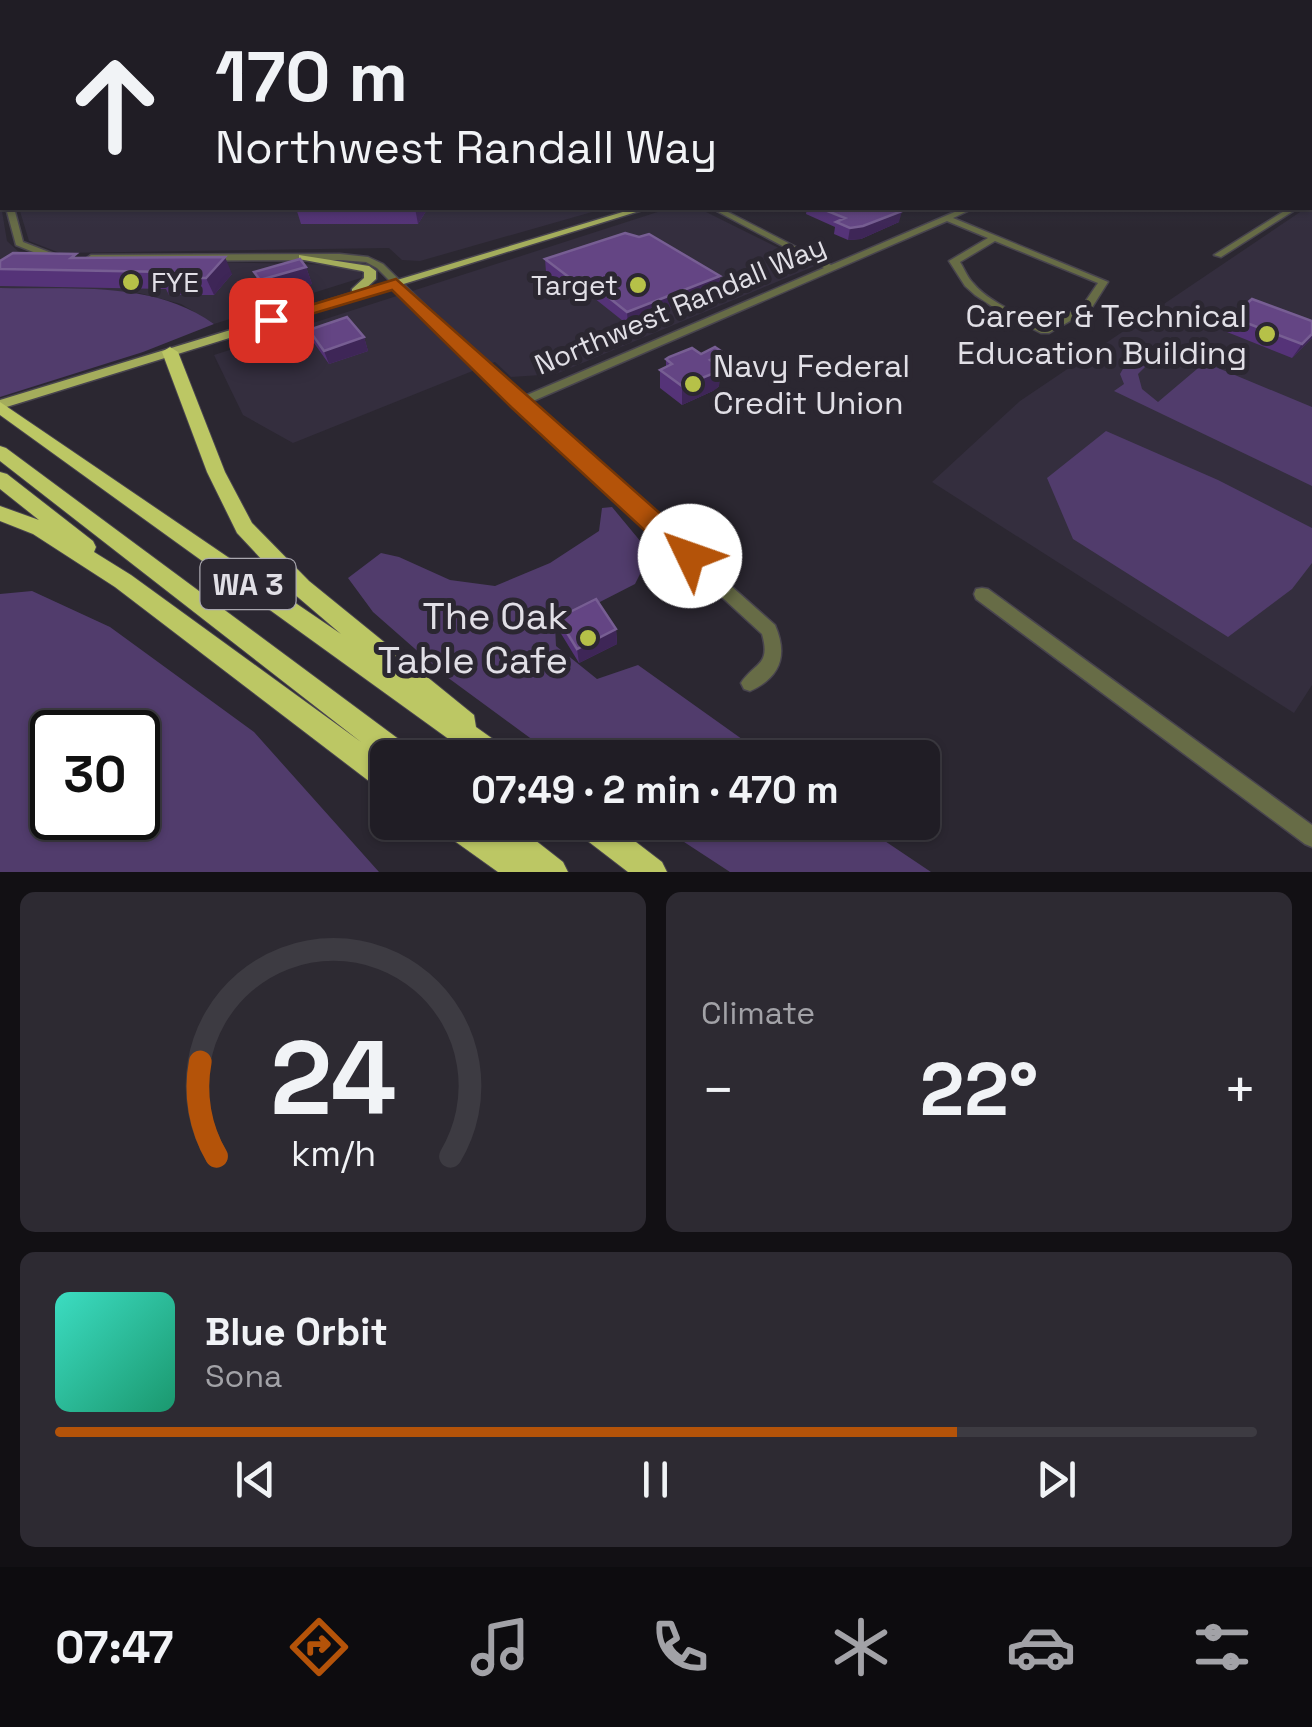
<!DOCTYPE html>
<meta charset="utf-8">
<style>
:root{--surface:#201d25;--page:#2d2a32;--text:#f1f3f6;--muted:#a2a2a7;--line:#3d3b42;--accent:#b45309}
body{margin:0;font-family:"Space Grotesk",sans-serif;background:var(--page);color:var(--text);height:100vh;display:flex;flex-direction:column;font-size:38px;white-space:nowrap}
*{box-sizing:border-box;margin:0}
p{font-size:32px;color:var(--muted)}
.icon{flex:none;width:55px;height:55px;fill:none;stroke:currentColor;stroke-width:2;stroke-linecap:round;stroke-linejoin:round}
.map{position:relative;height:872px;overflow:hidden}
.drawer{display:flex;flex-direction:column;gap:20px;padding:20px;background:#121014;flex:1}
.drawer>*{flex:none}
.hud{position:absolute;left:0px;top:0px;width:1312px;height:210px;box-shadow:0 2px 8px #0004,0 0 0 2px var(--line);background:#201d25;color:var(--text);overflow:hidden}
.speed{position:absolute;left:30px;top:710px;display:flex;gap:20px;font-size:50px;font-weight:700;text-align:center}
.speed>*{display:grid;place-content:center;width:130px;height:130px;border-radius:50%;background:var(--surface);box-shadow:0 2px 8px #0004,0 0 0 2px var(--line);line-height:1}
.speed .limit{border:5px solid #111;border-radius:15px;background:#fff;color:#111}
.pin{position:absolute;display:grid;place-items:center;width:85px;height:85px;color:#fff;margin:-42px;border-radius:20px;box-shadow:0 5px 15px #0006}
.me{position:absolute;width:110px;margin:-55px;rotate:312deg;stroke-linejoin:round;filter:drop-shadow(0 0 8px #0008)}
.turn{display:flex;align-items:center;gap:35px;height:210px;padding:0 50px;font-size:45px}
.turn .icon{width:130px;height:130px;stroke-width:2.5}
.turn b{display:block;font-size:70px;line-height:85px}
.big{font-size:75px;font-weight:700;line-height:1.1}
.drawer .card{flex:1;display:flex;flex-direction:column;justify-content:center;gap:15px;min-width:0;padding:0 35px;border-radius:15px;background:var(--page)}
.drawer .dial{align-items:center;gap:0}
.dial svg{height:260px;overflow:visible;fill:none;stroke:var(--line);stroke-width:7;stroke-linecap:round;text-anchor:middle}
.dial text{fill:var(--text);stroke:none}
.song{display:flex;align-items:center;gap:30px}
.cover{width:120px;height:120px;border-radius:15px;background:linear-gradient(135deg,hsl(170 70% 55%),hsl(160 70% 35%))}
.played{height:10px;border-radius:5px;background:linear-gradient(90deg,var(--accent) 75%,var(--line) 75%)}
.keys{display:flex;justify-content:space-around;direction:ltr}
.heat{display:flex;justify-content:space-between;align-items:center;font-size:55px;direction:ltr}
.drawer .tiles{flex:1;display:grid;gap:20px;grid-template-columns:1fr 1fr}
.card:last-child{grid-column:span 2}
.trip{position:absolute;left:370px;top:740px;width:570px;height:100px;border-radius:15px;background:var(--surface);box-shadow:0 2px 8px #0004,0 0 0 2px var(--line);font-weight:700;line-height:100px;text-align:center}
.tab-bar{display:flex;height:160px;justify-content:space-around;align-items:center;background:#0d0c0f;color:var(--muted)}
.tab-bar .icon{width:70px;height:70px}
.tab-bar .active{color:var(--accent)}
.tab-bar b{font-size:45px;color:var(--text)}
.map>svg:first-child{display:block}
.built{fill:#342e3e}
.green{fill:#513c6c;fill-rule:evenodd}
.lines{fill:none;stroke-linecap:round;stroke-linejoin:round}
.minor-casing{stroke:#48444e;stroke-width:3}
.major-casing{stroke:#48444e;stroke-width:3}
.highway-casing{stroke:#48444e;stroke-width:2}
.minor{fill:#676c46;fill-rule:evenodd}
.major{fill:#a4ad5c;fill-rule:evenodd}
.highway{fill:#bcc764;fill-rule:evenodd}
.wall{fill:#553378}
.shaded-wall{fill:#3e2657}
.building{fill:#644584;stroke:#775e93;stroke-width:2.5}
.route{fill:#b45309;stroke:#753606;stroke-width:2.5}
.poi-dot{fill:#b6c148;stroke:#2b2731;stroke-width:4}
.labels{text-anchor:middle;dominant-baseline:central;stroke-width:10;stroke-linejoin:round;paint-order:stroke}
.far-poi-label{font-size:28px;fill:#e1dfe6;stroke:#2b2731;text-anchor:start}
.far-street-label{font-size:28px;fill:#e1dfe6;stroke:#2b2731}
.shield{fill:#2b2731;stroke:#aaa8b0;stroke-width:2.5}
.shield-label{font-size:30px;font-weight:bold;fill:#e1dfe6}
.poi-label{font-size:32px;fill:#e1dfe6;stroke:#2b2731;text-anchor:end}
.near-poi-label{font-size:38px;fill:#e1dfe6;stroke:#2b2731;text-anchor:end}
</style>
<div class="map">
<svg width="1312" height="872" viewBox="0 0 1312 872">
<rect width="100%" height="100%" fill="#2b2731"/>
<path class="built" d="M0,199L7,241L20,253L36,258L343,265L358,269L364,277L214,324L181,304L139,293L0,288Z
M1312,204V685L1294,713L932,482L1020,401Z
M19,208H606L420,261L402,260L389,248L60,253L29,241Z
M670,208H698L815,266L556,374L511,377L495,362L293,443L243,415L214,355Z"/>
<path class="green" d="M0,288C72,290 153,280 214,324L143,352L0,397Z
M1162,354L1206,363L1312,407V486L1114,391L1124,384L1120,374L1128,360ZM1161,362L1197,369L1158,402L1142,389L1138,374L1146,366Z
M1106,431L1218,480L1312,528V563L1292,589L1228,637L1073,539L1047,478Z
M612,507L646,548L644,566L635,584L555,625L556,646L597,679L638,665L767,757H556L447,677L373,612L348,578L381,553L399,557L450,580L495,586L550,563L599,531L602,508Z
M32,591L110,627L254,732L379,872H0V594ZM52,732H138V818H52Z
M655,823H858L931,872H730Z"/>
<g class="lines">
<defs>
<path id="minor" d="M0,138L2,139V172H0Z
M1310,194H1312V199H1310Z
M0,196H2V201H0Z
M6,208H14L23,242L54,254V258H48L16,245Z
M711,208H720L831,265L964,208H974L953,218L1108,282L1091,309L1049,333H1041L1002,313L975,295L965,286L949,261L988,238L947,221L526,404L775,625C788,655 781,677 750,691L744,689L741,683C755,662 771,666 762,634L514,406L377,268L366,262L340,260L91,261L87,258L91,255L340,254L368,257L383,264L520,398L824,268ZM995,241L1098,283L1083,305L1045,327C1023,316 988,302 973,283C967,277 964,268 960,262Z
M1289,208H1298L1221,257L1214,255Z
M982,588L988,589L1312,825V847L1305,844L976,599L974,594L976,589Z"/>
<path id="major" d="M0,138H2V142H0Z
M1310,144H1312V148H1310Z
M0,150H2L1,157H0Z
M636,208H649L0,409V400L352,293V289L364,278V272L362,271L299,259V255L369,266L376,271V279L364,290Z"/>
<path id="highway" d="M170,347L178,352L225,472L252,523L309,581L474,715L476,727L507,749L511,758H475L0,415V402L341,634L293,593L237,533L207,472L162,352Z
M0,446L6,448L412,749L416,758H388V791L378,788L115,587L33,534L0,521V506L39,520L0,489V472L7,474L93,541L96,547L94,552L131,575L361,742L0,461Z
M438,822H512L563,862L568,872H498L442,832Z
M572,822H610L662,862L667,872H628L576,832Z"/>
</defs>
<use href="#minor" class="minor-casing"/>
<use href="#major" class="major-casing"/>
<use href="#highway" class="highway-casing"/>
<use href="#minor" class="minor"/>
<use href="#major" class="major"/>
<use href="#highway" class="highway"/>
</g>
<path class="wall" d="M296,208H428L418,224H301Z
M807,208H894L899,222L861,239L848,240L834,234L835,227L806,214Z
M78,258L232,274L214,295H169L166,289L0,286V261Z
M545,259L720,276L719,288L628,325L584,290L575,293L546,272Z
M306,267L312,284L267,297L261,289L254,272Z
M1231,317L1312,338L1292,358L1222,330Z
M309,330L364,337L368,351L329,364L314,343Z
M724,353L723,371L720,372L719,386L715,390L682,405L660,388V370L666,367V359L701,354Z
M558,618L616,629L617,644L579,663L560,632Z"/>
<path class="shaded-wall" d="M415,208H428L418,224Z
M902,211L899,222L861,239L848,240L850,228Z
M225,257L232,274L214,295L206,278Z
M306,267L312,284L267,297L260,280Z
M720,276L719,288L628,325L627,312Z
M583,277L584,290L575,293L574,281Z
M1312,334V338L1292,358L1302,344Z
M364,337L368,351L329,364L324,351Z
M724,353L723,371L720,372L719,386L715,390L682,405V386L710,360Z
M616,629L617,644L579,663L577,649Z"/>
<path class="building" d="M820,208H894L902,211L863,226L850,228L836,222L845,218Z
M625,233L639,237L649,234L720,276L627,312L583,277L574,281L545,259Z
M13,253L76,254L71,258L225,257L206,278H160L167,272L0,269V261Z
M300,259L306,267L260,280L254,272Z
M1252,299L1312,321V334L1302,344L1231,317Z
M347,317L364,337L324,351L309,330Z
M715,347L724,353L710,360L721,368L717,372L682,386L660,370L672,364L666,359L669,357L692,348L701,354Z
M596,599L616,629L577,649L558,618Z"/>
<linearGradient id="sky" x2="0" y2="1"><stop stop-color="#18151b"/><stop offset="0.46" stop-color="#44475a"/><stop offset="1" stop-color="#44475a" stop-opacity="0"/></linearGradient>
<rect width="1312" height="228" fill="url(#sky)"/>
<path class="route" d="M396,279L700,549L704,556L700,563L690,567L680,563L511,407L392,290L271,326L262,320Z"/>
<g class="poi-dot">
<circle cx="131" cy="282" r="10"/>
<circle cx="638" cy="285" r="10"/>
<circle cx="1267" cy="334" r="10"/>
<circle cx="693" cy="384" r="10"/>
<circle cx="588" cy="638" r="10"/>
</g>
<g class="labels">
<g class="far-poi-label">
<text x="151" y="282">FYE</text>
<text x="618" y="285" text-anchor="end">Target</text>
</g>
<g class="far-street-label">
<text transform="translate(680 305) rotate(-23)">Northwest Randall Way</text>
</g>
<rect class="shield" x="200.5" y="559" width="95" height="50" rx="8"/>
<g class="shield-label">
<text x="248" y="584">WA 3</text>
</g>
<g class="poi-label">
<text x="1247" y="316">Career &amp; Technical<tspan x="1247" dy="37">Education Building</tspan></text>
<text x="713" y="366" text-anchor="start">Navy Federal<tspan x="713" dy="37">Credit Union</tspan></text>
</g>
<g class="near-poi-label">
<text x="568" y="616">The Oak<tspan x="568" dy="44">Table Cafe</tspan></text>
</g>
</g>
</svg>
<div class="speed"><div class="limit">30</div></div>
<div class="pin" style="left:271px;top:320px;background:#d93025"><svg class="icon" aria-label="arrive" viewBox="0 0 24 24"><path d="M6 21V4h12l-3 4 3 4H6"/></svg></div>
<svg class="me" style="left:690px;top:556px" viewBox="-20 -20 40 40"><circle r="19" fill="#fff"/><path d="M0-13L10 11 0 6-10 11z" fill="#b45309"/></svg>
<div class="trip">07:49 · 2 min · 470 m</div>
<div class="hud">
<div class="turn"><svg class="icon" aria-label="ahead" viewBox="0 0 24 24"><path d="M12 20V5M6 11l6-6 6 6"/></svg><div><b>170 m</b>Northwest Randall Way</div></div>
</div>
</div>
<section class="drawer">
<div class="tiles">
<div class="card dial"><svg viewBox="0 0 100 80">
<path d="M14 69A42 42 0 1 1 86 69"/>
<path d="M14 69A42 42 0 0 1 9 40" stroke="#b45309"/>
<text x="50" y="56" font-size="32" font-weight="700">24</text>
<text x="50" y="72" font-size="11">km/h</text>
</svg></div>
<div class="card"><p>Climate</p>
<div class="heat"><a>−</a><b class="big">22°</b><a>+</a></div>
</div>
<div class="card">
<div class="song"><i class="cover"></i><div><b>Blue Orbit</b><p>Sona</p></div></div>
<div class="played"></div>
<div class="keys"><svg class="icon" aria-label="previous" viewBox="0 0 24 24"><path d="M18 5L8 12l10 7zM5 5v14"/></svg><svg class="icon" aria-label="pause" viewBox="0 0 24 24"><path d="M8 5v14M16 5v14"/></svg><svg class="icon" aria-label="next" viewBox="0 0 24 24"><path d="M6 5l10 7-10 7zM19 5v14"/></svg></div>
</div>
</div>
</section>
<nav class="tab-bar">
<b>07:47</b>
<svg class="icon active" aria-label="directions" viewBox="0 0 24 24"><path d="M12 3l9 9-9 9-9-9zM9 14v-3h6M13 9l2 2-2 2"/></svg>
<svg class="icon" aria-label="music" viewBox="0 0 24 24"><path d="M9 18V5l10-2v13"/><circle cx="6" cy="18" r="3"/><circle cx="16" cy="16" r="3"/></svg>
<svg class="icon" aria-label="phone" viewBox="0 0 24 24"><path d="M5 4h4l2 5-3 2q2 4 5 5l2-3 5 2v4C11 20 4 13 5 4z"/></svg>
<svg class="icon" aria-label="climate" viewBox="0 0 24 24"><path d="M12 3v18M4 7l16 10M4 17L20 7"/></svg>
<svg class="icon" aria-label="car" viewBox="0 0 24 24"><path d="M5 17H2v-5l4-1 3-4h7l3 4 3 1v5h-3M9 17h6M6 11h13"/><circle cx="7" cy="17" r="2"/><circle cx="17" cy="17" r="2"/></svg>
<svg class="icon" aria-label="filters" viewBox="0 0 24 24"><path d="M4 7h16M4 17h16"/><circle cx="9" cy="7" r="2"/><circle cx="15" cy="17" r="2"/></svg>
</nav>
